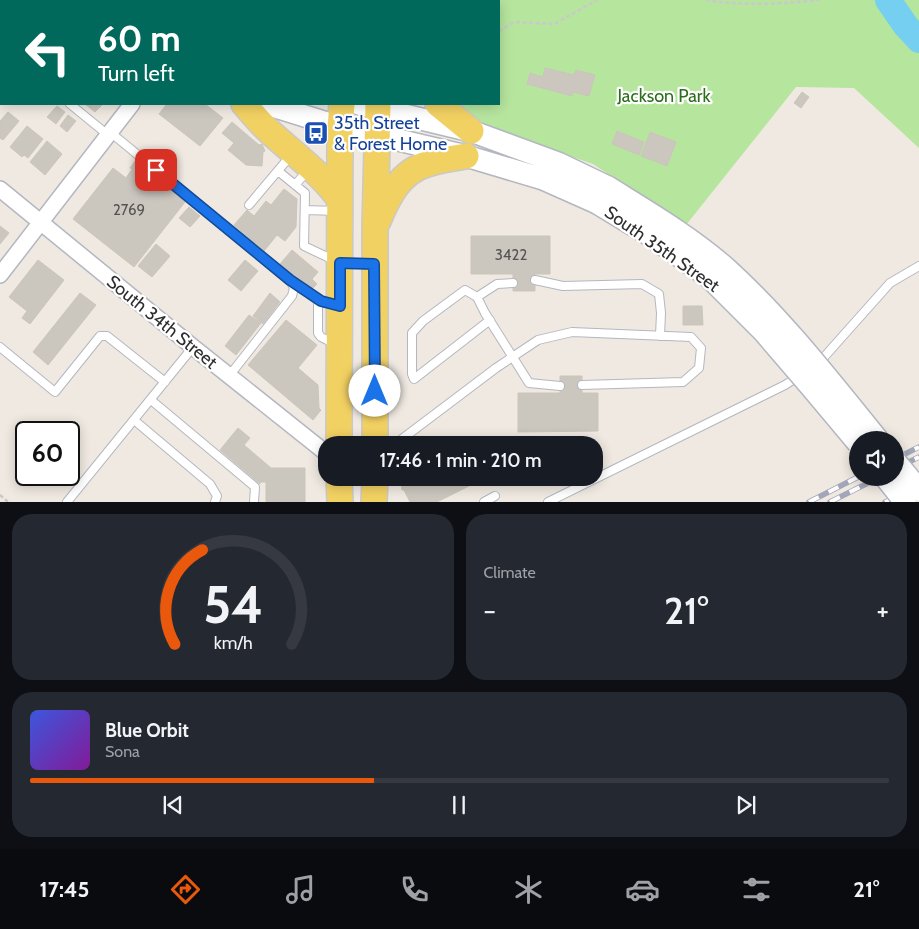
<!DOCTYPE html>
<meta charset="utf-8">
<style>
:root{--surface:#171b24;--page:#242831;--text:#f1f3f6;--muted:#9ea1a6;--line:#363941;--accent:#ea580c}
body{margin:0;font-family:Cabin,sans-serif;background:var(--page);color:var(--text);height:100vh;display:flex;flex-direction:column;font-size:19px;white-space:nowrap}
*{box-sizing:border-box;margin:0}
p{font-size:16px;color:var(--muted)}
.icon{flex:none;width:28px;height:28px;fill:none;stroke:currentColor;stroke-width:2;stroke-linecap:round;stroke-linejoin:round}
.map{position:relative;height:502px;overflow:hidden}
.details{display:flex;flex-direction:column;gap:12px;padding:12px;background:#0d0f14;flex:1}
.details>*{flex:none}
.hud{position:absolute;left:0px;top:0px;width:500px;height:105px;box-shadow:0 2px 12px #0003;background:#00695c;color:#fff;overflow:hidden}
.tools{position:absolute;left:849px;top:431px;display:grid;gap:10px}
.tools a{display:grid;place-items:center;width:55px;height:55px;border-radius:50%;background:var(--surface);box-shadow:0 2px 12px #0003;font-size:25px}
.speed{position:absolute;left:15px;top:421px;display:flex;gap:10px;font-size:25px;font-weight:700;text-align:center}
.speed>*{display:grid;place-content:center;width:65px;height:65px;border-radius:50%;background:var(--surface);box-shadow:0 2px 12px #0003;line-height:1}
.speed .limit{border:2px solid #111;border-radius:8px;background:#fff;color:#111}
.pin{position:absolute;display:grid;place-items:center;width:42px;height:42px;color:#fff;margin:-21px;border-radius:10px;box-shadow:0 2px 8px #0006}
.me{position:absolute;width:55px;margin:-28px;rotate:0deg;stroke-linejoin:round;filter:drop-shadow(0 0 4px #0008)}
.turn{display:flex;align-items:center;gap:18px;height:105px;padding:0 15px;font-size:22px}
.turn .icon{width:65px;height:65px;stroke-width:2.5}
.turn b{display:block;font-size:35px;line-height:42px}
.big{font-size:38px;font-weight:600;line-height:1.1}
.details .card{flex:1;display:flex;flex-direction:column;justify-content:center;gap:8px;min-width:0;padding:0 18px;border-radius:20px;background:var(--page)}
.details .dial{align-items:center;gap:0}
.dial svg{height:130px;overflow:visible;fill:none;stroke:var(--line);stroke-width:7;stroke-linecap:round;text-anchor:middle}
.dial text{fill:var(--text);stroke:none}
.song{display:flex;align-items:center;gap:15px}
.cover{width:60px;height:60px;border-radius:8px;background:linear-gradient(135deg,hsl(230 70% 55%),hsl(290 70% 35%))}
.played{height:5px;border-radius:2px;background:linear-gradient(90deg,var(--accent) 40%,var(--line) 40%)}
.keys{display:flex;justify-content:space-around;direction:ltr}
.heat{display:flex;justify-content:space-between;align-items:center;font-size:28px;direction:ltr}
.details .tiles{flex:1;display:grid;gap:12px;grid-template-columns:1fr 1fr}
.card:last-child{grid-column:span 2}
.trip{position:absolute;left:318px;top:436px;width:285px;height:50px;border-radius:20px;background:var(--surface);box-shadow:0 2px 12px #0003;font-weight:600;line-height:50px;text-align:center}
.menu{display:flex;height:80px;justify-content:space-around;align-items:center;background:#090b0e;color:var(--muted)}
.menu .icon{width:35px;height:35px}
.menu .on{color:var(--accent)}
.menu b{font-size:22px;color:var(--text)}
.map>svg:first-child{display:block}
.green{fill:#b6e59e}
.lines{fill:none;stroke-linecap:round;stroke-linejoin:round}
.river{stroke:#75cff0;stroke-width:26}
.building{fill:#cbc7bf;stroke:#cbc5ba}
.service-casing{stroke:#b4b7c1;stroke-width:10}
.minor-casing{stroke:#b4b7c1;stroke-width:18}
.secondary-casing{stroke:#b4b7c1;stroke-width:24}
.primary-casing{stroke:#c9c9c9;stroke-width:28}
.path{stroke:#c9c9c9;stroke-width:2.5;stroke-dasharray:4 2.5;stroke-linecap:butt}
.service{stroke:#fff;stroke-width:8}
.minor{stroke:#fff;stroke-width:15}
.secondary{stroke:#fff;stroke-width:21}
.primary{stroke:#f2d163;stroke-width:25}
.rail-casing{stroke:#a3a6b8;stroke-width:5.5}
.rail{stroke:#fff;stroke-width:4;stroke-dasharray:11;stroke-linecap:butt}
.secondary-bridge-casing{stroke:#b4b7c1;stroke-width:24;stroke-linecap:butt}
.secondary-bridge{stroke:#fff;stroke-width:21}
.route-casing{stroke:#114b97;stroke-width:12}
.route{stroke:#1a73e8;stroke-width:9}
.labels{text-anchor:middle;dominant-baseline:central;stroke-width:4.5;stroke-linejoin:round;paint-order:stroke}
.number-label{font-size:15px;fill:#555452}
.park-label{font-size:18px;fill:#2c6e1b;stroke:#fff}
.transit-label{font-size:18px;fill:#164399;stroke:#fff;text-anchor:start}
.street-label{font-size:18px;fill:#2e2e2e;stroke:#fff}
</style>
<div class="map">
<svg width="919" height="502" viewBox="0 0 919 502">
<rect width="100%" height="100%" fill="#efe9e1"/>
<path class="green" d="M165,0H336V1H167Z
M397,0H919V148L854,88L796,87L686,225L593,164L494,130L449,107L445,104H499V1H397Z"/>
<g class="lines">
<path class="river" d="M888,0L906,26L919,40"/>
</g>
<path class="building" d="M545,68L574,75L576,70L595,75L589,96L573,92L572,96L527,84L530,73L543,77Z
M802,92L809,97L801,108L794,103Z
M85,104H103L95,112Z
M167,104H205L223,118L200,146L159,114Z
M57,106L65,112L56,124L47,117Z
M8,112L19,121L3,140L0,138V121Z
M68,115L76,121L67,132L60,126Z
M232,122L259,145L262,144L265,151L263,152L262,166L246,165L228,150L234,143L222,133Z
M27,126L43,139L28,158L24,155L22,157L10,147Z
M617,131L644,142L639,155L612,144Z
M650,132L676,142L667,166L641,156Z
M47,141L62,154L45,175L30,162Z
M135,161L154,176L151,180L166,192L169,189L185,202L134,267L73,219L113,168L126,178L132,169L130,168Z
M284,189L297,199L296,227L285,241L277,235L264,251L234,225L247,210L254,216L266,201L271,205Z
M189,207L200,216L190,227L179,218Z
M0,226L9,233L0,244Z
M471,236H550V274H535V291H513V274H471Z
M156,244L170,256L152,277L138,266Z
M292,250L318,272L312,279L317,284L311,290L280,264Z
M38,260L64,280L30,324L22,318L27,311L9,297Z
M245,260L258,271L241,291L228,280Z
M80,293L96,305L48,365L33,352Z
M270,293L280,302L263,324L253,316Z
M683,306H702L703,325H683Z
M249,315L261,323L236,355L225,346Z
M286,320L317,345L298,368L318,385L319,408L321,410L313,420L248,365Z
M560,376H582V393H598V431L518,432V393H560Z
M238,428L250,438L244,445L271,468H305V502H266V482H260V484L220,450Z
M401,478H483V479L437,502H410L404,490H402Z"/>
<g class="lines">
<defs>
<path id="service" d="M0,46L1,47
M70,104L108,135
M110,132L290,280L294,288L292,296L229,376
M278,171L305,193L304,246L340,263L372,264
M295,185L309,169
M249,205L292,154
M305,210L338,211
M535,280L563,286L642,284L659,294L661,313L660,336
M291,281L321,301
M477,297L497,284L513,283
M490,320L414,379L412,374V333L423,321L465,290L477,297L485,313L529,383L560,386
M335,344L321,337L318,333V305L321,301L336,305
M0,347L55,392L100,336H107L165,382
M817,365L890,283L919,266
M151,400L255,487L254,502
M134,420L210,484L217,496L215,502
M394,445L496,368L538,340L572,332L691,337L701,348L699,368L683,382L582,385
M67,502L193,347
M484,502L495,496
M548,502L785,385L799,376"/>
<path id="minor" d="M0,189L193,347L326,453
M0,275L132,104"/>
<path id="secondary" d="M132,0L133,1
M266,104L340,127L377,135L466,156L543,179L597,203
M359,104L471,131L558,163L608,187"/>
<path id="primary" d="M348,1V0
M382,1V0
M244,104C252,113 261,124 270,132C294,154 321,173 340,200
M438,104L471,131
M378,221C388,197 400,172 427,164C440,160 453,158 466,156
M339,445L340,127L342,104
M375,445V228L378,104
M339,478L340,502
M374,502L375,478"/>
</defs>
<use href="#service" class="service-casing"/>
<use href="#minor" class="minor-casing"/>
<use href="#secondary" class="secondary-casing"/>
<use href="#primary" class="primary-casing"/>
<path class="path" d="M706,0C743,6 782,4 819,0
M499,31L514,22L554,24L597,0
M0,495L8,502"/>
<use href="#service" class="service"/>
<use href="#minor" class="minor"/>
<use href="#secondary" class="secondary"/>
<use href="#primary" class="primary"/>
<defs>
<path id="rail" d="M895,459L919,447
M895,469L919,457
M809,502L858,477
M830,502L878,478
M885,502L919,488"/>
</defs>
<use href="#rail" class="rail-casing"/>
<use href="#rail" class="rail"/>
<defs>
<path id="secondary-bridge" d="M608,187C648,212 691,237 727,269C783,320 830,381 878,440
M597,203L648,234L709,277L763,331L811,387L858,443
M895,461L919,490
M886,478L905,502"/>
</defs>
<use href="#secondary-bridge" class="secondary-bridge-casing"/>
<use href="#secondary-bridge" class="secondary-bridge"/>
</g>
<g class="lines">
<defs>
<path id="route" d="M156,170L290,280L321,301L340,306V263L374,264L375,391"/>
</defs>
<use href="#route" class="route-casing"/>
<use href="#route" class="route"/>
</g>
<defs>
<symbol id="bus-square" viewBox="-11 -11 22 22"><rect x="-9" y="-9" width="18" height="18" rx="4" fill="#1a4fb4" stroke="#fff"/><path d="M-5-6H5V4H4V6H2V4H-2V6H-4V4H-5ZM-3.5-4V0h7V-4ZM-3.5 1.2v1.5H-2V1.2ZM2 1.2v1.5H3.5V1.2Z" fill="#fff"/></symbol>
</defs>
<g fill-rule="evenodd">
<use href="#bus-square" x="302" y="119" width="28" height="28"/>
</g>
<g class="labels">
<g class="number-label">
<text x="129" y="210">2769</text>
<text x="511" y="255">3422</text>
</g>
<g class="park-label">
<text x="664" y="96">Jackson Park</text>
</g>
<g class="transit-label">
<text x="334" y="123">35th Street<tspan x="334" dy="21">&amp; Forest Home</tspan></text>
</g>
<g class="street-label">
<text transform="translate(662 249) rotate(35)">South 35th Street</text>
<text transform="translate(162 322) rotate(39)">South 34th Street</text>
</g>
</g>
</svg>
<div class="tools">
<a><svg class="icon" aria-label="sound" viewBox="0 0 24 24"><path d="M4 9h4l5-4v14l-5-4H4zM17 9q2 3 0 6"/></svg></a>
</div>
<div class="speed"><div class="limit">60</div></div>
<div class="pin" style="left:156px;top:170px;background:#d93025"><svg class="icon" aria-label="arrive" viewBox="0 0 24 24"><path d="M6 21V4h12l-3 4 3 4H6"/></svg></div>
<svg class="me" style="left:375px;top:391px" viewBox="-20 -20 40 40"><circle r="19" fill="#fff"/><path d="M0-13L10 11 0 6-10 11z" fill="#1a73e8"/></svg>
<div class="trip">17:46 · 1 min · 210 m</div>
<div class="hud">
<div class="turn"><svg class="icon" aria-label="left" viewBox="0 0 24 24"><path d="M17 20v-9H6M10 6l-5 5 5 5"/></svg><div><b>60 m</b>Turn left</div></div>
</div>
</div>
<section class="details">
<div class="tiles">
<div class="card dial"><svg viewBox="0 0 100 80">
<path d="M14 69A42 42 0 1 1 86 69"/>
<path d="M14 69A42 42 0 0 1 31 11" stroke="#ea580c"/>
<text x="50" y="56" font-size="32" font-weight="700">54</text>
<text x="50" y="72" font-size="11">km/h</text>
</svg></div>
<div class="card"><p>Climate</p>
<div class="heat"><a>−</a><b class="big">21°</b><a>+</a></div>
</div>
<div class="card">
<div class="song"><i class="cover"></i><div><b>Blue Orbit</b><p>Sona</p></div></div>
<div class="played"></div>
<div class="keys"><svg class="icon" aria-label="previous" viewBox="0 0 24 24"><path d="M18 5L8 12l10 7zM5 5v14"/></svg><svg class="icon" aria-label="pause" viewBox="0 0 24 24"><path d="M8 5v14M16 5v14"/></svg><svg class="icon" aria-label="next" viewBox="0 0 24 24"><path d="M6 5l10 7-10 7zM19 5v14"/></svg></div>
</div>
</div>
</section>
<nav class="menu">
<b>17:45</b>
<svg class="icon on" aria-label="directions" viewBox="0 0 24 24"><path d="M12 3l9 9-9 9-9-9zM9 14v-3h6M13 9l2 2-2 2"/></svg>
<svg class="icon" aria-label="music" viewBox="0 0 24 24"><path d="M9 18V5l10-2v13"/><circle cx="6" cy="18" r="3"/><circle cx="16" cy="16" r="3"/></svg>
<svg class="icon" aria-label="phone" viewBox="0 0 24 24"><path d="M5 4h4l2 5-3 2q2 4 5 5l2-3 5 2v4C11 20 4 13 5 4z"/></svg>
<svg class="icon" aria-label="climate" viewBox="0 0 24 24"><path d="M12 3v18M4 7l16 10M4 17L20 7"/></svg>
<svg class="icon" aria-label="car" viewBox="0 0 24 24"><path d="M5 17H2v-5l4-1 3-4h7l3 4 3 1v5h-3M9 17h6M6 11h13"/><circle cx="7" cy="17" r="2"/><circle cx="17" cy="17" r="2"/></svg>
<svg class="icon" aria-label="filters" viewBox="0 0 24 24"><path d="M4 7h16M4 17h16"/><circle cx="9" cy="7" r="2"/><circle cx="15" cy="17" r="2"/></svg>
<b>21°</b>
</nav>
